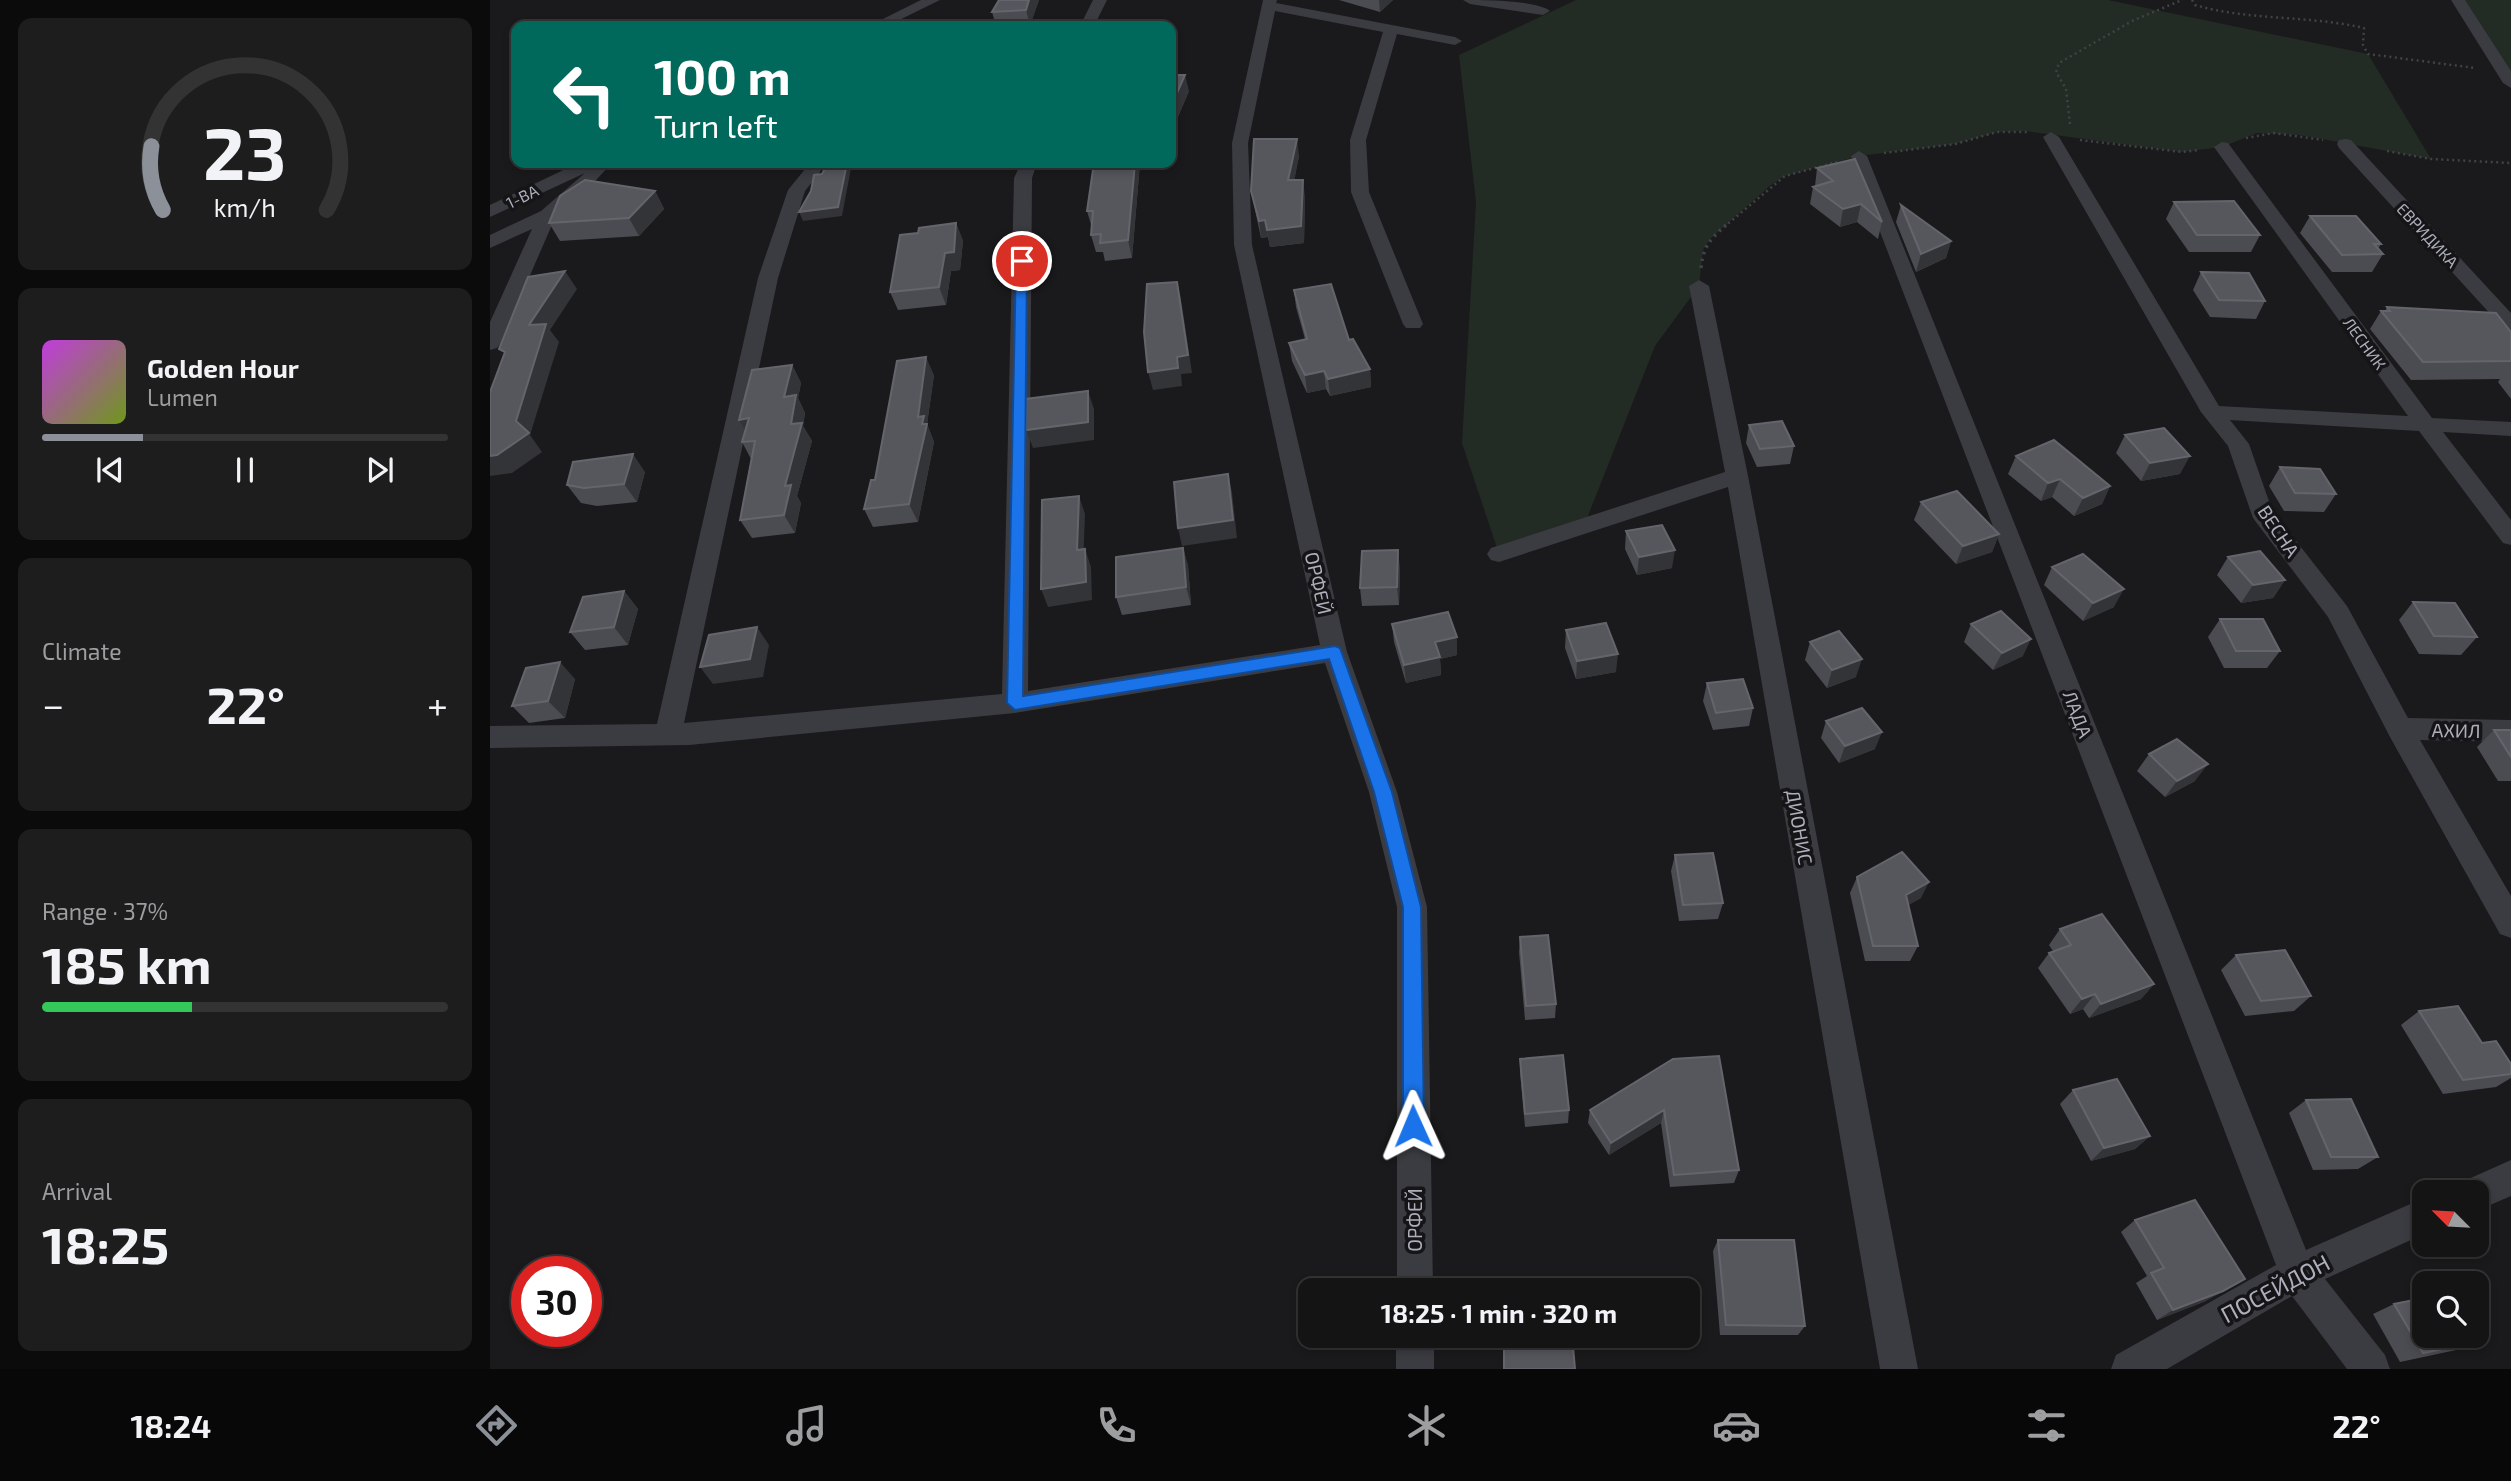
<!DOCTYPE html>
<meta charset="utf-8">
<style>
:root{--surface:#141415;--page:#1d1d1e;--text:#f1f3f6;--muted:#9d9ea0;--line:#333334;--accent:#8c9099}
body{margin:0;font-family:"Exo 2",sans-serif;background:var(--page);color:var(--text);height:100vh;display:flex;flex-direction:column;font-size:26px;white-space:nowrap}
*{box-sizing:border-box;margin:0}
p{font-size:23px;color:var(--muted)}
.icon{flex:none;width:38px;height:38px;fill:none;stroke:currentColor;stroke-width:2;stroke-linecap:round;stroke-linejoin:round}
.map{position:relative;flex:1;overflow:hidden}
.panel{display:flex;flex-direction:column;gap:18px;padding:18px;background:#0b0b0c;width:490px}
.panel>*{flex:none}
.guide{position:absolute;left:21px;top:21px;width:665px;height:147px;border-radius:14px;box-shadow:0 4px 10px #0003,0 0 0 2px var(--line);background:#00695c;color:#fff;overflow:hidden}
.needle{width:46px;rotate:294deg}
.fabs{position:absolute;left:1922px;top:1180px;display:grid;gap:14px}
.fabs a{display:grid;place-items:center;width:77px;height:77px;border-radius:14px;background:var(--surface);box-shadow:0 4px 10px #0003,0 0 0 2px var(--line);font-size:35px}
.speed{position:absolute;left:21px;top:1256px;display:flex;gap:14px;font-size:35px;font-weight:700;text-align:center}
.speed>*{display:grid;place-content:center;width:91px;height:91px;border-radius:50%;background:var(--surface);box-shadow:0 4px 10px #0003,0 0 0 2px var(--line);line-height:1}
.speed .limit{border:10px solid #d22;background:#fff;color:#111}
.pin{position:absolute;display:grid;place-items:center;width:60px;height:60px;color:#fff;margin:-30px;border:4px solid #fff;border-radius:50%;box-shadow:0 2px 7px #0007}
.me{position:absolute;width:77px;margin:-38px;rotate:359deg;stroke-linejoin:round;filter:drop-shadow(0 0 5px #0008)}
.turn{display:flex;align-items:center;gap:24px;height:147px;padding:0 28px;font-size:32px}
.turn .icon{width:91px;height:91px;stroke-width:2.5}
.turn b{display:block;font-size:49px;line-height:60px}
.big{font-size:52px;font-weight:700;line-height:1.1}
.panel .widget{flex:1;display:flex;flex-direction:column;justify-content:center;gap:10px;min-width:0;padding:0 24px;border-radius:14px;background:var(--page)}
.panel .dial{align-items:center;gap:0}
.dial svg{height:182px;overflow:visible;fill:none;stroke:var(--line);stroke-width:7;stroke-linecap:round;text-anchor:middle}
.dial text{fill:var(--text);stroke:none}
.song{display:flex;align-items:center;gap:21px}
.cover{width:84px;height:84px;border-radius:10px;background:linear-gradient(135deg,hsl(290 70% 55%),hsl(80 70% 35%))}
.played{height:7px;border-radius:4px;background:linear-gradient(90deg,var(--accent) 25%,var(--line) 25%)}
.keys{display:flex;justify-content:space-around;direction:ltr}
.heat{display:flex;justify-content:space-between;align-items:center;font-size:38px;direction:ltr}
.charge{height:10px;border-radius:5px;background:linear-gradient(90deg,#34c759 37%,var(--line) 0)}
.trip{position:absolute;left:808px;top:1278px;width:402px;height:70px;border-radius:14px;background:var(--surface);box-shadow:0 4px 10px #0003,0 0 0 2px var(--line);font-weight:700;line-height:70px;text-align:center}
.tab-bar{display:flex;height:112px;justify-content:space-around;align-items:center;background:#080808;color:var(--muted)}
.tab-bar .icon{width:49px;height:49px}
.tab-bar .selected{color:var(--accent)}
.tab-bar b{font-size:32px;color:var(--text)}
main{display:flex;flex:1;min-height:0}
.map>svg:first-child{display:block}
.green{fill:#222b24}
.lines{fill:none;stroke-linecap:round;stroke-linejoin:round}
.path-far1{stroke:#414248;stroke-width:2.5;stroke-dasharray:2 3.5;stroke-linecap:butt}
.path{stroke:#414248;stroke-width:3.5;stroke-dasharray:2.5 4.5;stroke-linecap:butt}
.street{fill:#3b3c41;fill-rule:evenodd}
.wall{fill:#4b4c51}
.shaded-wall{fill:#333437}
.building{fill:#56575d;stroke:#64656c;stroke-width:2}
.route{fill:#1a73e8;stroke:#114b97;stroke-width:2}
.labels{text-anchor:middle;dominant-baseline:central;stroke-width:7;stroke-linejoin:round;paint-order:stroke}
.far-street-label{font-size:16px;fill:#adb0bc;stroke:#151517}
.street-label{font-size:19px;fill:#adb0bc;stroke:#151517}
.near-street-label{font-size:23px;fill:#adb0bc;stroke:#151517}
</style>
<main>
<section class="panel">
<div class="widget dial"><svg viewBox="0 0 100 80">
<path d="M14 69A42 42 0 1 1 86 69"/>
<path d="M14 69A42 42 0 0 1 9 41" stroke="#8c9099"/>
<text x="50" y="56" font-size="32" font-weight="700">23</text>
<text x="50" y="72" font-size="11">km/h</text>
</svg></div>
<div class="widget">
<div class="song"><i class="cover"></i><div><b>Golden Hour</b><p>Lumen</p></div></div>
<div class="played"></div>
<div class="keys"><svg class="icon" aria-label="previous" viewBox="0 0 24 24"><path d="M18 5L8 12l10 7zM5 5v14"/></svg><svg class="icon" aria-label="pause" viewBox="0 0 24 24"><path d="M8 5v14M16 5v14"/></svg><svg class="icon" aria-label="next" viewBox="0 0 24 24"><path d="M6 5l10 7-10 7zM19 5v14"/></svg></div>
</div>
<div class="widget"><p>Climate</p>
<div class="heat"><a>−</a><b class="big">22°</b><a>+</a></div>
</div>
<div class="widget"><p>Range · 37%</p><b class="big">185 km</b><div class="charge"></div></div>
<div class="widget"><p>Arrival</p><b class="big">18:25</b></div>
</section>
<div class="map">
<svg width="2021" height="1369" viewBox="0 0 2021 1369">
<rect width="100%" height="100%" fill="#1a1a1c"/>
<path class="green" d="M1086,0H1618L1878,54L1941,159L1810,135L1767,133L1732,147L1692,152L1535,131L1507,132L1465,144L1369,156L1295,176L1281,185L1220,239L1213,250L1209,286L1165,346L1094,526L1009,554L972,443L986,202L969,55Z
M1965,0H2021V82Z"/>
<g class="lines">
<path class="path-far1" d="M1702,0L1705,5C1760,21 1818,15 1874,28L1873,45L1878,54L1985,68
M1580,124L1576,89L1566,72L1569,63L1642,21L1692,0
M1756,138L1784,133L1833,140
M1590,140L1692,152L1710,150
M1897,151L1941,159L2021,163
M1394,153L1465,144L1507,132H1537
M1234,227L1295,176L1347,162"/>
<path class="path" d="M1211,268C1213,247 1220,239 1236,225"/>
<path class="street" d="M431,0H450L397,26H379Z
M603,0H617L604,26H590Z
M773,0H787L786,3L965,37L972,41L965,45L907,34L876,140L879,192L933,324L930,328H916L913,324L861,192L860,140L893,32L785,11L758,143L762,245L857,652L907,792L937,907L943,1290H907V907L879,792L835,663L525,713L199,745L0,748V726L167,724L268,278L298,190L320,163H337L315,191L288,278L194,723L512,694L524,178L531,163H547L542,178L538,691L830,645L744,245L742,143Z
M973,0C993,0 1046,0 1060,11L1053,15L980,4Z
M1961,0H1975L2021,71V88L2013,83Z
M1561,132L1569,137L1729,406L1918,416L1724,147L1732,142L1738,143L1942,418L2021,422V436L1953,432L2021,520V545L2013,543L1929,431L1740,420L1759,444L1782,510L1857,606L1918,718L2021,720V742L1930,740L2021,896V938L2010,934L1900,737L1838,617L1763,518L1738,446L1711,412L1553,137Z
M1855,139L1861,140L2021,313V331L2014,329L1849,148L1847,144L1849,140Z
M1369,151L1377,156L1816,1250L1934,1198V1234L1835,1279L1895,1355L1900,1369H1857L1802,1296L1677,1369H1621L1626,1355L1786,1265L1361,156Z
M88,163H122L91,196L65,218L10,344L7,348L0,350V322L42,229L0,248V235L51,211L95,173L0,217V205Z
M1209,280L1219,286L1258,476L1428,1369H1390L1238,487L1009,562L1001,560L997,554L1001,548L1235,472L1199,286Z
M2021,1160V1196L1986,1211V1192H1969L1974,1181Z
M906,1335H944V1369H906Z"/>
</g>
<path class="wall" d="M549,0L540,25L506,26L502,12Z
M849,0H903L890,12Z
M681,75L699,91L687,119H681Z
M809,156L804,180L815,197L814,243L780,247L778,237L771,238L761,191Z
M604,163H650L642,258L615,261L613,252H606L601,235L602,228L597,211Z
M1327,168L1392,222L1388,239L1367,222L1350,227L1320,204L1323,187L1325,186Z
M165,191L174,209L149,236L70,241L59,223Z
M1684,202L1770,235L1761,252H1699L1676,219Z
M1411,205L1461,241L1456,258L1426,272L1406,222Z
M1820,216L1891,244L1888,249L1893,254L1882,272H1842L1810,233Z
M466,223L473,241L470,270L461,271L456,305L408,310L400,292L428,233Z
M1711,272L1775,301L1766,319L1720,317L1703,290Z
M804,290L859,340L880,369L881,387L840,396L836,389L817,393L802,361L799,343L815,339L806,307Z
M1897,307L2021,332V399L2008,382L2010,379L1921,380L1880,329L1891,311H1895Z
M302,365L311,383L308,398L315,413L313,426L322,441L307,496L311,503L305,533L262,538L250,520L261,459L252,442L255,430L249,420Z
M444,375L437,424L444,442L428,522L383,527L374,509L385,480Z
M1259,425L1304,446L1300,464L1267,467L1256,443Z
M1635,435L1690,474L1651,481L1626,453Z
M1526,456L1620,486L1612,504L1584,516L1562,497L1551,501L1518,474Z
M1790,467L1846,494L1834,512L1794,511L1779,486Z
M155,472L147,502L107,506L91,503L77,485Z
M1431,502L1509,534L1502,552L1466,564L1424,520Z
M1136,531L1182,568L1147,575L1135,549Z
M693,548L698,566L701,605L632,615L626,597Z
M1738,557L1795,580L1783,598L1751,603L1727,575Z
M1562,567L1624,607L1593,621L1554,585Z
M910,568L909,605L872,606L870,588Z
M134,591L148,609L138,645L95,650L80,632Z
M1923,602L1987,637L1971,655L1929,654L1909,620Z
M1730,619L1790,651L1777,668H1734L1718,637Z
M902,624L967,637V655L950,659L951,675L916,683L904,642Z
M1481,624L1533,656L1503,670L1474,642Z
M1076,630L1126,672L1086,679L1075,648Z
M1320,642L1366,677L1337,688L1315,660Z
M85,679L75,718L39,723L22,706Z
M1217,683L1263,708L1259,726L1223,730L1213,701Z
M1336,721L1385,749L1349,763L1331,738Z
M2004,730H2021V781H2008L1987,747Z
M1659,754L1705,781L1675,797L1647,771Z
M1185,855L1233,903L1228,919L1189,921L1181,871Z
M1367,877L1431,898L1418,905L1428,946L1420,961H1375L1360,893Z
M1570,929L1664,984L1651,999L1599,1018L1593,1009L1580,1014L1548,968L1559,953L1563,951L1559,945Z
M1030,937L1066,1004L1065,1018L1035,1020L1029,952Z
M1746,955L1821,996L1804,1011L1755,1016L1731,970Z
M1929,1011L1992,1043L2021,1074V1078L2006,1087L1953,1094L1911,1025Z
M1030,1059L1079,1110L1078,1123L1035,1127L1030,1072Z
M1183,1059L1249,1170L1244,1183L1180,1187L1171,1123L1119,1155L1098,1123L1100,1110Z
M1583,1090L1660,1136L1645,1149L1601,1161L1570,1104Z
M1816,1100L1888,1157L1868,1169L1823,1170L1799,1113Z
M1645,1220L1716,1301L1667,1320L1646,1283L1657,1276L1631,1232Z
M1228,1240L1315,1326L1308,1335H1230L1223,1251Z
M1904,1304L1995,1340L1971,1349L1910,1362L1883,1314Z"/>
<path class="shaded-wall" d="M539,0H549L540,25L536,10Z
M889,0H903L890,12Z
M695,75L699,91L687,119L683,102Z
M807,139L809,156L801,198L798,180Z
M357,163H362L352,216L313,221L309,212Z
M645,163H650L642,258L638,240Z
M813,180L815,197L814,243L780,247L777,230Z
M165,191L174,209L149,236L139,218Z
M1371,204L1367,222L1350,227L1353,209Z
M775,220L778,237L771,238L769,221Z
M466,223L473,241L470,270L461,271L456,305L449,287L455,253Z
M1461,241L1456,258L1426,272L1431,254Z
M75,271L87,289L60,330L69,342L40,435L52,452L22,473L0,476V456L26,421L39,325Z
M687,282L691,299L702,373L691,374L692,386L663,390L658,372L687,357Z
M436,357L444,375L437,424L444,442L428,522L419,504L428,417Z
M302,365L311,383L308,398L315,413L313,426L322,441L307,496L311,503L305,533L294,515V397Z
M880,369L881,387L840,396L838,379Z
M834,371L836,389L817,393L815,375Z
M598,391L604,409V440L543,448L536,430Z
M259,418V438L249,420Z
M143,454L155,472L147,502L134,484Z
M1700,456L1690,474L1651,481L1660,463Z
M738,474L742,492L747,538L692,546L688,528Z
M1570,479L1562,497L1551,501L1558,483Z
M1620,486L1612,504L1584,516L1593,498Z
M589,496L595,514L593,568L587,550Z
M1509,534L1502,552L1466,564L1473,546Z
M693,548L698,566L701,605L696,587Z
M595,549L601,567L602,600L558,607L551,589Z
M908,550L910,568L909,605L907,587Z
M1185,550L1182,568L1147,575L1149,557Z
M1795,580L1783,598L1751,603L1763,585Z
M1634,589L1624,607L1593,621L1603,603Z
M134,591L148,609L138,645L124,627Z
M267,627L279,645L273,677L223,684L210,667Z
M967,637V655L950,659L951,675L916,683L914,665L945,642Z
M1541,639L1533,656L1503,670L1512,653Z
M1128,654L1126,672L1086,679L1087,661Z
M1372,659L1366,677L1337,688L1342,670Z
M70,662L85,679L75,718L58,701Z
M1392,732L1385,749L1349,763L1355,746Z
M1718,764L1705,781L1675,797L1687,781Z
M1439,882L1431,898L1408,911L1416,895Z
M1664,984L1651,999L1599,1018L1611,1004Z
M1605,994L1593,1009L1580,1014L1592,999Z
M1174,1110L1171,1123L1119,1155L1121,1143Z
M1660,1136L1645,1149L1601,1161L1614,1148Z
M1755,1279L1716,1301L1667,1320L1683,1310Z"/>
<path class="building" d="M509,0H539L536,10L502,12Z
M681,75H695L683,102H681Z
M764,139H807L798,180H813L811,226L777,230L775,220L769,221L761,191Z
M1365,159L1392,222L1371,204L1353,209L1323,187L1343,181L1327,168Z
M338,163H357L348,207L309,212L321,191L324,175L332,174Z
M604,163H645L638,240L610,243L611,234L601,235L603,211H597Z
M95,180L165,191L139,218L59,223L70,196Z
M1744,201L1770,235H1707L1684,202Z
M1411,205L1461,241L1431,254Z
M1820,216H1866L1891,244H1884L1893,254L1852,255Z
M466,223L464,252L455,253L449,287L400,292L410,235L428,233L429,228Z
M75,271L39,325L56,324L26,421L39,433L7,455L0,456V392L15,352L9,349L38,277Z
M1711,272L1759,273L1775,301L1729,300Z
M687,282L698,355L687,357L688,368L658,372L654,332L657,284Z
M841,284L859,340L863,339L880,369L838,379L834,371L815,375L799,343L817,339L804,290Z
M1897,307L2006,313L2021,332V361L1933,362L1891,311H1900Z
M436,357L428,417L434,416L432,424H437L419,504L374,509L381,480H385L407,361Z
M302,365L294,397L306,395L301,424L312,423L295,486L301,485L294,515L250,520L265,441L252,442L259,418L249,420L262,370Z
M598,391V422L536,430V399Z
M1292,421L1304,446L1270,449L1259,425Z
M1674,428L1700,456L1660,463L1635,435Z
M1564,440L1620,486L1593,498L1570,479L1558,483L1526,456Z
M143,454L134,484L94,488L77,485L83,462Z
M1790,467L1830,469L1846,494L1805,493Z
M738,474L743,520L688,528L684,482Z
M1467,491L1509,534L1473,546L1431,502Z
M589,496L587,550L595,549L596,582L551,589L552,500Z
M1172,525L1185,550L1149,557L1136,531Z
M693,548L696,587L626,597V557Z
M908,550L907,587L870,588L872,551Z
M1770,551L1795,580L1763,585L1738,557Z
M1593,554L1634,589L1603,603L1562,567Z
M134,591L124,627L80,632L93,597Z
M1923,602L1965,603L1987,637L1944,636Z
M1511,611L1541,639L1512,653L1481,624Z
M958,612L967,637L945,642L950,657L914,665L902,624Z
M1730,619H1773L1790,651H1746Z
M1116,623L1128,654L1087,661L1076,630Z
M267,627L260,659L210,667L219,635Z
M1349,631L1372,659L1342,670L1320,642Z
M70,662L58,701L22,706L36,668Z
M1253,679L1263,708L1226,713L1217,683Z
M1372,708L1392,732L1355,746L1336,721Z
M2004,730H2021V757Z
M1687,739L1718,764L1687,781L1659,754Z
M1412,852L1439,882L1416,895L1428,946H1383L1367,877Z
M1223,853L1233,903L1193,905L1185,855Z
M1612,914L1664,984L1611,1004L1605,994L1592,999L1559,953L1581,945L1570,929Z
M1058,935L1066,1004L1036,1006L1030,937Z
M1795,950L1821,996L1771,1001L1746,955Z
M1968,1006L1992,1043L2006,1041L2021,1064V1074L1973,1080L1929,1011Z
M1073,1055L1079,1110L1035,1114L1030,1059Z
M1229,1056L1249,1170L1184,1175L1174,1110L1121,1143L1100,1110L1183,1059Z
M1627,1079L1660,1136L1614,1148L1583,1090Z
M1861,1099L1888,1157H1841L1816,1100Z
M1705,1200L1755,1279L1733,1291L1683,1310L1661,1273L1674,1268L1645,1220Z
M1228,1240H1304L1315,1326L1236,1325Z
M1934,1298V1335H1986V1326L1995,1340L1933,1353L1904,1304Z
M1014,1335H1082L1085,1369H1014Z"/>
<path class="route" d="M532,258L537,261L533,696L845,646L850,648L902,792L931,907L934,1126L931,1133L923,1136L916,1133L913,1126V907L884,792L839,659L525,710L517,703L526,261Z"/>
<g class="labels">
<g class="far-street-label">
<text transform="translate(32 196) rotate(-26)">1-ВА</text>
<text transform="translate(1938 235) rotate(47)">ЕВРИДИКА</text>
<text transform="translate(1875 343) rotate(54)">ЛЕСНИК</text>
</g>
<g class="street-label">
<text transform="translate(1789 531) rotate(56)">ВЕСНА</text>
<text transform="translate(829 583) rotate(77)">ОРФЕЙ</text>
<text transform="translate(1588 714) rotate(69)">ЛАДА</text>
<text transform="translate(1966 730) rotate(1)">АХИЛ</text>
<text transform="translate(1310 827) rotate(80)">ДИОНИС</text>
<text transform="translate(924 1220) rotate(-90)">ОРФЕЙ</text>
</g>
<g class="near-street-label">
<text transform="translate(1785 1288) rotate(-28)">ПОСЕЙДОН</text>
</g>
</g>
</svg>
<div class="fabs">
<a><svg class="needle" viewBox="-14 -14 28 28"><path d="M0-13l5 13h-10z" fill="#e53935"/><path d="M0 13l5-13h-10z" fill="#9d9ea0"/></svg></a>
<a><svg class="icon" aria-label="search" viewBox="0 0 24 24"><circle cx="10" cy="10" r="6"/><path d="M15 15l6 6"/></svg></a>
</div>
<div class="speed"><div class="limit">30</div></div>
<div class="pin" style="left:532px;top:261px;background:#d93025"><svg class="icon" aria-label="arrive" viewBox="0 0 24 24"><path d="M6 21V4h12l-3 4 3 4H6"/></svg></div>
<svg class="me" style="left:923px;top:1126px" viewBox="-20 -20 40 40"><path d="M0-17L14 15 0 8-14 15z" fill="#1a73e8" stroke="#fff" stroke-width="4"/></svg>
<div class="trip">18:25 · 1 min · 320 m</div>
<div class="guide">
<div class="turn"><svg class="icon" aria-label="left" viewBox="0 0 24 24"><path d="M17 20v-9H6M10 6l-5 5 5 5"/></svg><div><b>100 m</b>Turn left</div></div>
</div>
</div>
</main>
<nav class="tab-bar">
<b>18:24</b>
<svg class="icon selected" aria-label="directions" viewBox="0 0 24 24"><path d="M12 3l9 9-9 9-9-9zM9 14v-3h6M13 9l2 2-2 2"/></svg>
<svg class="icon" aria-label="music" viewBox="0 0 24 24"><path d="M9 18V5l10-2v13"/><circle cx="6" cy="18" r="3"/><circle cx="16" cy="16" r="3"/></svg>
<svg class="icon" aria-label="phone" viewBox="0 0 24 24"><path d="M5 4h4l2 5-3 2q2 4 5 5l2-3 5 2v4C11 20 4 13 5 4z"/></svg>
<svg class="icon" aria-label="climate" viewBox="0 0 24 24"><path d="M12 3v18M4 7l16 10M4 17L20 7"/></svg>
<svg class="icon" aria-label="car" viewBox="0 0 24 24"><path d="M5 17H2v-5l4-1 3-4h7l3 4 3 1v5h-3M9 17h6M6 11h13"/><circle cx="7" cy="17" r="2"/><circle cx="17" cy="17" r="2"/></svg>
<svg class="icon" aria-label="filters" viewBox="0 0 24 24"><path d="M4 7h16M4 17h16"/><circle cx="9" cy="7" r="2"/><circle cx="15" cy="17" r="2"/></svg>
<b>22°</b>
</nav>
